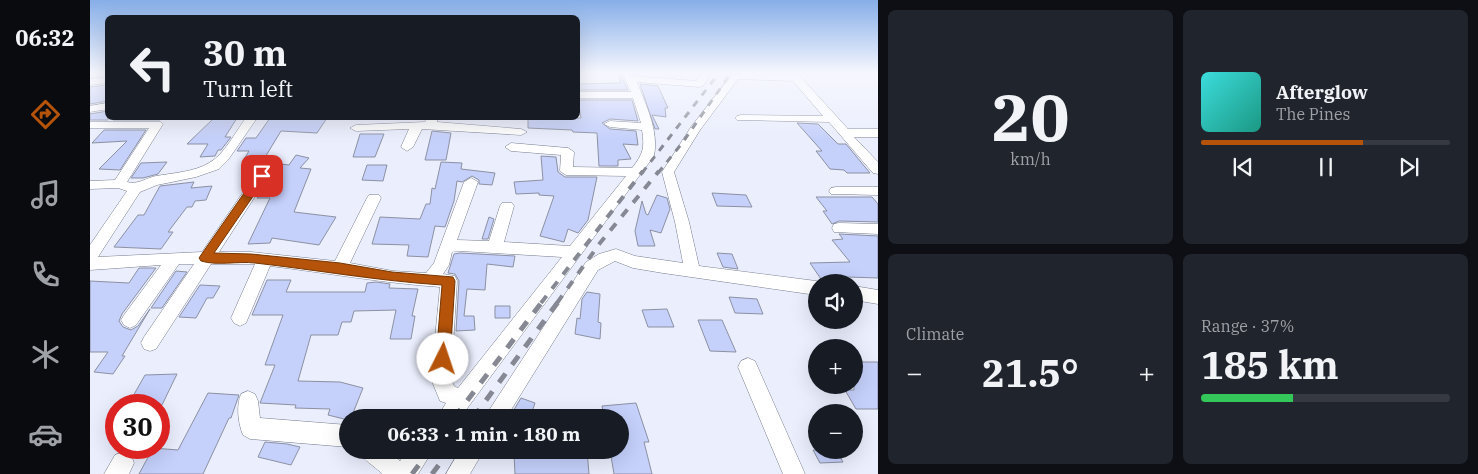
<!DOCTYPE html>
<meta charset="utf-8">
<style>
:root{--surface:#171b24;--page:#20242c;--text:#f1f3f6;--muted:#9ea1a6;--line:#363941;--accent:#b45309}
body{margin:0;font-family:"IBM Plex Serif",serif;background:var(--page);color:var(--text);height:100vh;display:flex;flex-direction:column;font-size:19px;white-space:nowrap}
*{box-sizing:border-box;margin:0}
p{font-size:16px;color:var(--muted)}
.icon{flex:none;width:28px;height:28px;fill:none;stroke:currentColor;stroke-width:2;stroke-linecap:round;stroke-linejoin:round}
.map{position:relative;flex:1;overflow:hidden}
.side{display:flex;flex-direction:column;gap:10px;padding:10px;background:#0d0f14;width:600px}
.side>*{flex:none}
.top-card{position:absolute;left:15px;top:15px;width:475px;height:105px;border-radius:8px;box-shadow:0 5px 20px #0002;background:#171b24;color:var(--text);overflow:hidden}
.fabs{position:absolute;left:718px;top:274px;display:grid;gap:10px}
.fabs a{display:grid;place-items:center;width:55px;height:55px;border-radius:50%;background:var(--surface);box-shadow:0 5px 20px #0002;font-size:25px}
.speed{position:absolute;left:15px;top:394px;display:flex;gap:10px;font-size:25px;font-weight:700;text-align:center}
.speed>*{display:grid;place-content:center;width:65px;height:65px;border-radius:50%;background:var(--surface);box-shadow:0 5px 20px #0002;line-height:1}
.speed .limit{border:8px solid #d22;background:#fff;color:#111}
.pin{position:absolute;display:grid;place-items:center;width:42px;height:42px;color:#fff;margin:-21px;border-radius:10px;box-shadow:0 2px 8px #0006}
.me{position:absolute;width:55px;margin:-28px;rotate:4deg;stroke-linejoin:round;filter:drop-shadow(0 0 4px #0008)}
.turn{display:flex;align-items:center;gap:18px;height:105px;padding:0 15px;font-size:22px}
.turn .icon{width:65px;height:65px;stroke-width:2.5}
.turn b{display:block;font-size:35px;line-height:42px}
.big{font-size:38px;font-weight:700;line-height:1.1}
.side .tile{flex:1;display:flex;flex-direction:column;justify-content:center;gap:8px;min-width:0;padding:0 18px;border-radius:8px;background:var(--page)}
.side .dial{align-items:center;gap:0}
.dial b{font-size:65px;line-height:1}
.song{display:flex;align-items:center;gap:15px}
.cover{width:60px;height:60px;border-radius:8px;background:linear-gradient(135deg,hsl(180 70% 55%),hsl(170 70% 35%))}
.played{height:5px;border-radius:2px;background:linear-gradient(90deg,var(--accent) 65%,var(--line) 65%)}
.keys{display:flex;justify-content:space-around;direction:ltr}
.heat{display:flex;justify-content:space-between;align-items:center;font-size:28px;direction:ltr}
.charge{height:8px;border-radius:4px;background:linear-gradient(90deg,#34c759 37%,var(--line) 0)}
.side .tiles{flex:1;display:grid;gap:10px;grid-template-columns:repeat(2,1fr)}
.trip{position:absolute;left:249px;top:409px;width:290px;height:50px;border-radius:25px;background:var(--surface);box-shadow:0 5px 20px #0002;font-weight:700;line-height:50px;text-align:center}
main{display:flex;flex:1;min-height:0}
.dock{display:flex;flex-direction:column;width:90px;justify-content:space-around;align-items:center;background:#090b0e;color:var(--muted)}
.dock .icon{width:35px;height:35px}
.dock .current{color:var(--accent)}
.dock b{font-size:22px;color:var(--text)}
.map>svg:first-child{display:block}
.building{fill:#c5d0fb;stroke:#8c91a2}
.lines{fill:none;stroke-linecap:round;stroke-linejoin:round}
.minor-casing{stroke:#787d8d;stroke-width:1}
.minor{fill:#fff;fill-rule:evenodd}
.rail-far2{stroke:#868993;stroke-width:3;stroke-dasharray:7 7;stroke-linecap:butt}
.rail-far1{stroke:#868993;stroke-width:4;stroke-dasharray:9 9;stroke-linecap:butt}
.rail{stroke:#868993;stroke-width:5;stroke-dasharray:11 11;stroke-linecap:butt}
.route{fill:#b45309;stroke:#753606}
</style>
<main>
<nav class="dock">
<b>06:32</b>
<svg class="icon current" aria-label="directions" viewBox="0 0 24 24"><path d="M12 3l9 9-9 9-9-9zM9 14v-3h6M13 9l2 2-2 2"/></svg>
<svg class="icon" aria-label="music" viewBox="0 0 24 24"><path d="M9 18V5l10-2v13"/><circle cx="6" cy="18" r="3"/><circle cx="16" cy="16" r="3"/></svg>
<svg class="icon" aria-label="phone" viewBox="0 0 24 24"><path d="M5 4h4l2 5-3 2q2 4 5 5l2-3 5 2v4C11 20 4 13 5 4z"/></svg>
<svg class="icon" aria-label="climate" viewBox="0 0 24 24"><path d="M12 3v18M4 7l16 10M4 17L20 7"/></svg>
<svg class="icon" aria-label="car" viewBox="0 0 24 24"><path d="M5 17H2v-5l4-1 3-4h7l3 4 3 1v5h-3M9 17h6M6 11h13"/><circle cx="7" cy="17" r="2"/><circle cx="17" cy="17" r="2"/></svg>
</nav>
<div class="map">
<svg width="788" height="474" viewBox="0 0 788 474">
<rect width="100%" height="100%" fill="#eaeefd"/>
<path class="building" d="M528,74H530L538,90H488V84L531,83Z
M550,84L568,86L578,108H575L576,117L562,115L569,129H565Z
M18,85V101L0,104V87Z
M488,100H542L548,121L520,119L512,123L520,129L546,131L548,145L533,144L541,159L528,160V166H509L507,133L483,132L482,130L438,128V118H491Z
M18,111V120H0V114Z
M25,118H72L70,120H23Z
M124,118H147L135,137H141L131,150H128L125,156L110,157L118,144H97Z
M180,118H237L227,133L191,131L174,159H154L159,151H147L156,138H166Z
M707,123L728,124L748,144H756L780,173H757L754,170L740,169L726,151H732Z
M14,130H56L30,170L9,169L37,141L2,143Z
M342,131L361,133L356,160H335Z
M270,134H294L285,157H263Z
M206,155L219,158L210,168L221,169L204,212L246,217L229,245L182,238L180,243L158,244L180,198H167L181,176L177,172L182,163L199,165Z
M451,156L466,157L468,172L475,177H507L498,220L488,233L478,229L474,242L450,236L464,196L449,195V193L426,194L424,182L453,180Z
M77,162L68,174L53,178H41L51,163Z
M351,162L372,163L371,169L405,173L402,185L389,184V180L382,176L372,182L367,181L364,201L355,227L345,226L338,257L317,256L319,245L282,244L290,217L330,219L336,204H340L342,188L345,189Z
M277,165H297L293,181L272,180Z
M104,182L101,188L122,186L116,200L105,201L102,207H97L78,232H83L71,249L24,247L48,215H54L70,186Z
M622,193L656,195L662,207L627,206Z
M567,195L577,198L580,209L571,233L560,230L565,246H548L545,231L552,201L556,214L558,215Z
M726,197H782L788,204V222L749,221L742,224L733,211H737Z
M399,217L404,219L398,239H392Z
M749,234L788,236V278L757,277L760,281L733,282L720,263L760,262L742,240L753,239Z
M370,253L425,256L423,267L397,264L395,290L377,289L374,316H384L385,330L366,331L369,281L365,274L358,273L364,254Z
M627,253L642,254L648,269L633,267Z
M49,268H66L32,314L29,321L33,327L41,330L48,326L60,309L32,356H35L23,374L4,372L18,352H0V281L39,283Z
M86,271L97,272L72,308H61Z
M177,280H201L196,292H275L277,283L286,282L300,284L299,288L328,289L322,316H325L321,339H300L306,310L264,311L261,322H252L248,335H221L208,381L250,382L273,388L261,418H258V420L238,415L240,409L205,408L206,405L170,403L185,365H175L193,315H162Z
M110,285L130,286L123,298H117L106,318L89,317Z
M497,292L510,294L508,322L511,323L510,339L485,334L487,318L490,319L492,299Z
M639,297L667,299L673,314L645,313Z
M405,306H420V318H405Z
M577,309L584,327H558L552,310Z
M608,320H632L646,352L620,351Z
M764,362H788V409H766L755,390H764Z
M87,374L72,405H38L55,375Z
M118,393L149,395L141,418H139L113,474H49L63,448L88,450Z
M431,398L445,403L440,418H419Z
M546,403L559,442H554L562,474H524L520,450H530V418H514L512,406Z
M175,442L197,444L210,447L201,465L168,457Z
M458,450H497L499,474H425L424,454H458Z
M723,450H746L753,462L730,463Z"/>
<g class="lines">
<defs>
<path id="minor" d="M532,73H542L544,76L606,81L612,73H622L613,86L609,87L547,82C556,106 569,130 564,156L370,418H347L356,403L350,401L341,379L350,287C293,283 237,273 180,266L156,323L150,326L144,323L141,318L165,264H121L66,349L60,351L54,349L51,343L54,337L104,264H89L46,325L40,328L34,325L31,320L34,315L71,265L0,270V245L37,191L28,188L0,189V181L25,180L59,128H0V122H71L73,124L37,182C48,185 56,178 66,176C83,173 104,172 119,163C135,154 145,132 156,118H167L138,160L129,169L106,177L67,185L50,192L8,257L112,252L167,172L172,171L179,175L129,252H161L245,261L277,198L279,195H289L291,198L260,263L303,271L336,273L344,263L374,182L381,178L388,182L367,240L399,241L410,206L412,203H422L424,206L414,242L480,246L536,176L476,175L470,171L471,155L421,151L415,147L421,143L478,148L484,152L483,167L542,168C553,154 555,148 552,130L520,127L514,124L520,121L551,123L543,98H488V92H541ZM370,251L472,257L368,388L364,386L361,379L367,281L365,276L353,274L359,265L362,252Z
M643,73H707L758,129H788V137H764L788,162V174L783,173L739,122L647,120L645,118L647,116L651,115L733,116L703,81L648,79L610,130L584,172L599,222L609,266L726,281L730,282H726V295L573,273L543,268L525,261L508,270L416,418H394L496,262L509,254L526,249L545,256L593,263L585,222L572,172L601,127Z
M18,77V83L0,85V79Z
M18,103V109L0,112V106Z
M337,118H347V122L431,129L437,132L431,135L332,129L323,147L317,151L311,147L319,129L266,131L260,128L266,125L335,122Z
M746,187H788V195L741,194L739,191L741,188Z
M749,223L788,224V234L744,232L742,228L744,224Z
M764,286L788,290V304L764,300Z
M658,358L665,361L715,474H693L648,367L651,361Z
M158,391L165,394L168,401L170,418L258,425V447L160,439L153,435C148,423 146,406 151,394Z
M268,450H299L310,461L318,450H343L328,474H292C284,465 273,461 268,450Z
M370,450H394L380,474H356Z
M33,452L41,455L44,463L39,474H14L25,455Z"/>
</defs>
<use href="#minor" class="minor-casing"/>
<use href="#minor" class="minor"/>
<path class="rail-far2" d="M552,173L629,73
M568,173L593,142L641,73"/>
<path class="rail-far1" d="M451,303L553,171
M467,303L510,243L569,171"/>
<path class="rail" d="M364,418L452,302
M383,418L468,302
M322,474L340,450
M342,474L360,450"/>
</g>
<linearGradient id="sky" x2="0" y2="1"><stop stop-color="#86aee8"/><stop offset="0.52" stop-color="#f6f7fe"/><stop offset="1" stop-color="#f6f7fe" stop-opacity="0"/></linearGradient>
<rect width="788" height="140" fill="url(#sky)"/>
<path class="route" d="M172,172L177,176L124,253L161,254L250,263L302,272L363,277L365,281L360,359L358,364L353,366L348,364L346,359L352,285C289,281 227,270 165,263C148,261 127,266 111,261L109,258L111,255L168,173Z"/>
</svg>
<div class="fabs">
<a><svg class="icon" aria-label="sound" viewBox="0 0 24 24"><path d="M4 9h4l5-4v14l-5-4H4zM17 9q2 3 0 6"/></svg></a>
<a>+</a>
<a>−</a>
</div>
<div class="speed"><div class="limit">30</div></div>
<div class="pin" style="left:172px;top:176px;background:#d93025"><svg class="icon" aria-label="arrive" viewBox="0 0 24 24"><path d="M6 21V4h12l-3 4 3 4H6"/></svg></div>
<svg class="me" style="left:353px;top:359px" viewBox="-20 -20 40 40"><circle r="19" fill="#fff"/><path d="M0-13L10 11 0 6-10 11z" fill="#b45309"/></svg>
<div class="trip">06:33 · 1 min · 180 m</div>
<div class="top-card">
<div class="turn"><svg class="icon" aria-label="left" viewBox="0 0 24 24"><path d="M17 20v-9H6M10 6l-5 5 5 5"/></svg><div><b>30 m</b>Turn left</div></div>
</div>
</div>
<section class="side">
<div class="tiles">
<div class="tile dial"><b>20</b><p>km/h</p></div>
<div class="tile">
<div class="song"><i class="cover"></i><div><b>Afterglow</b><p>The Pines</p></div></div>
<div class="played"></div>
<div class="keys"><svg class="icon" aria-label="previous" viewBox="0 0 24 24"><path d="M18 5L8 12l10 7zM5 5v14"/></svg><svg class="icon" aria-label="pause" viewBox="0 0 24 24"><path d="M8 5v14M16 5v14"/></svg><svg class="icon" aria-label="next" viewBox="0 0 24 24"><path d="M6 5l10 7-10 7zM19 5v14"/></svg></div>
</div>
<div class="tile"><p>Climate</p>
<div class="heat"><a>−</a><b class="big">21.5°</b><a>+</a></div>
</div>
<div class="tile"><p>Range · 37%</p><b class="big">185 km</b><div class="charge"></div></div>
</div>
</section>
</main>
